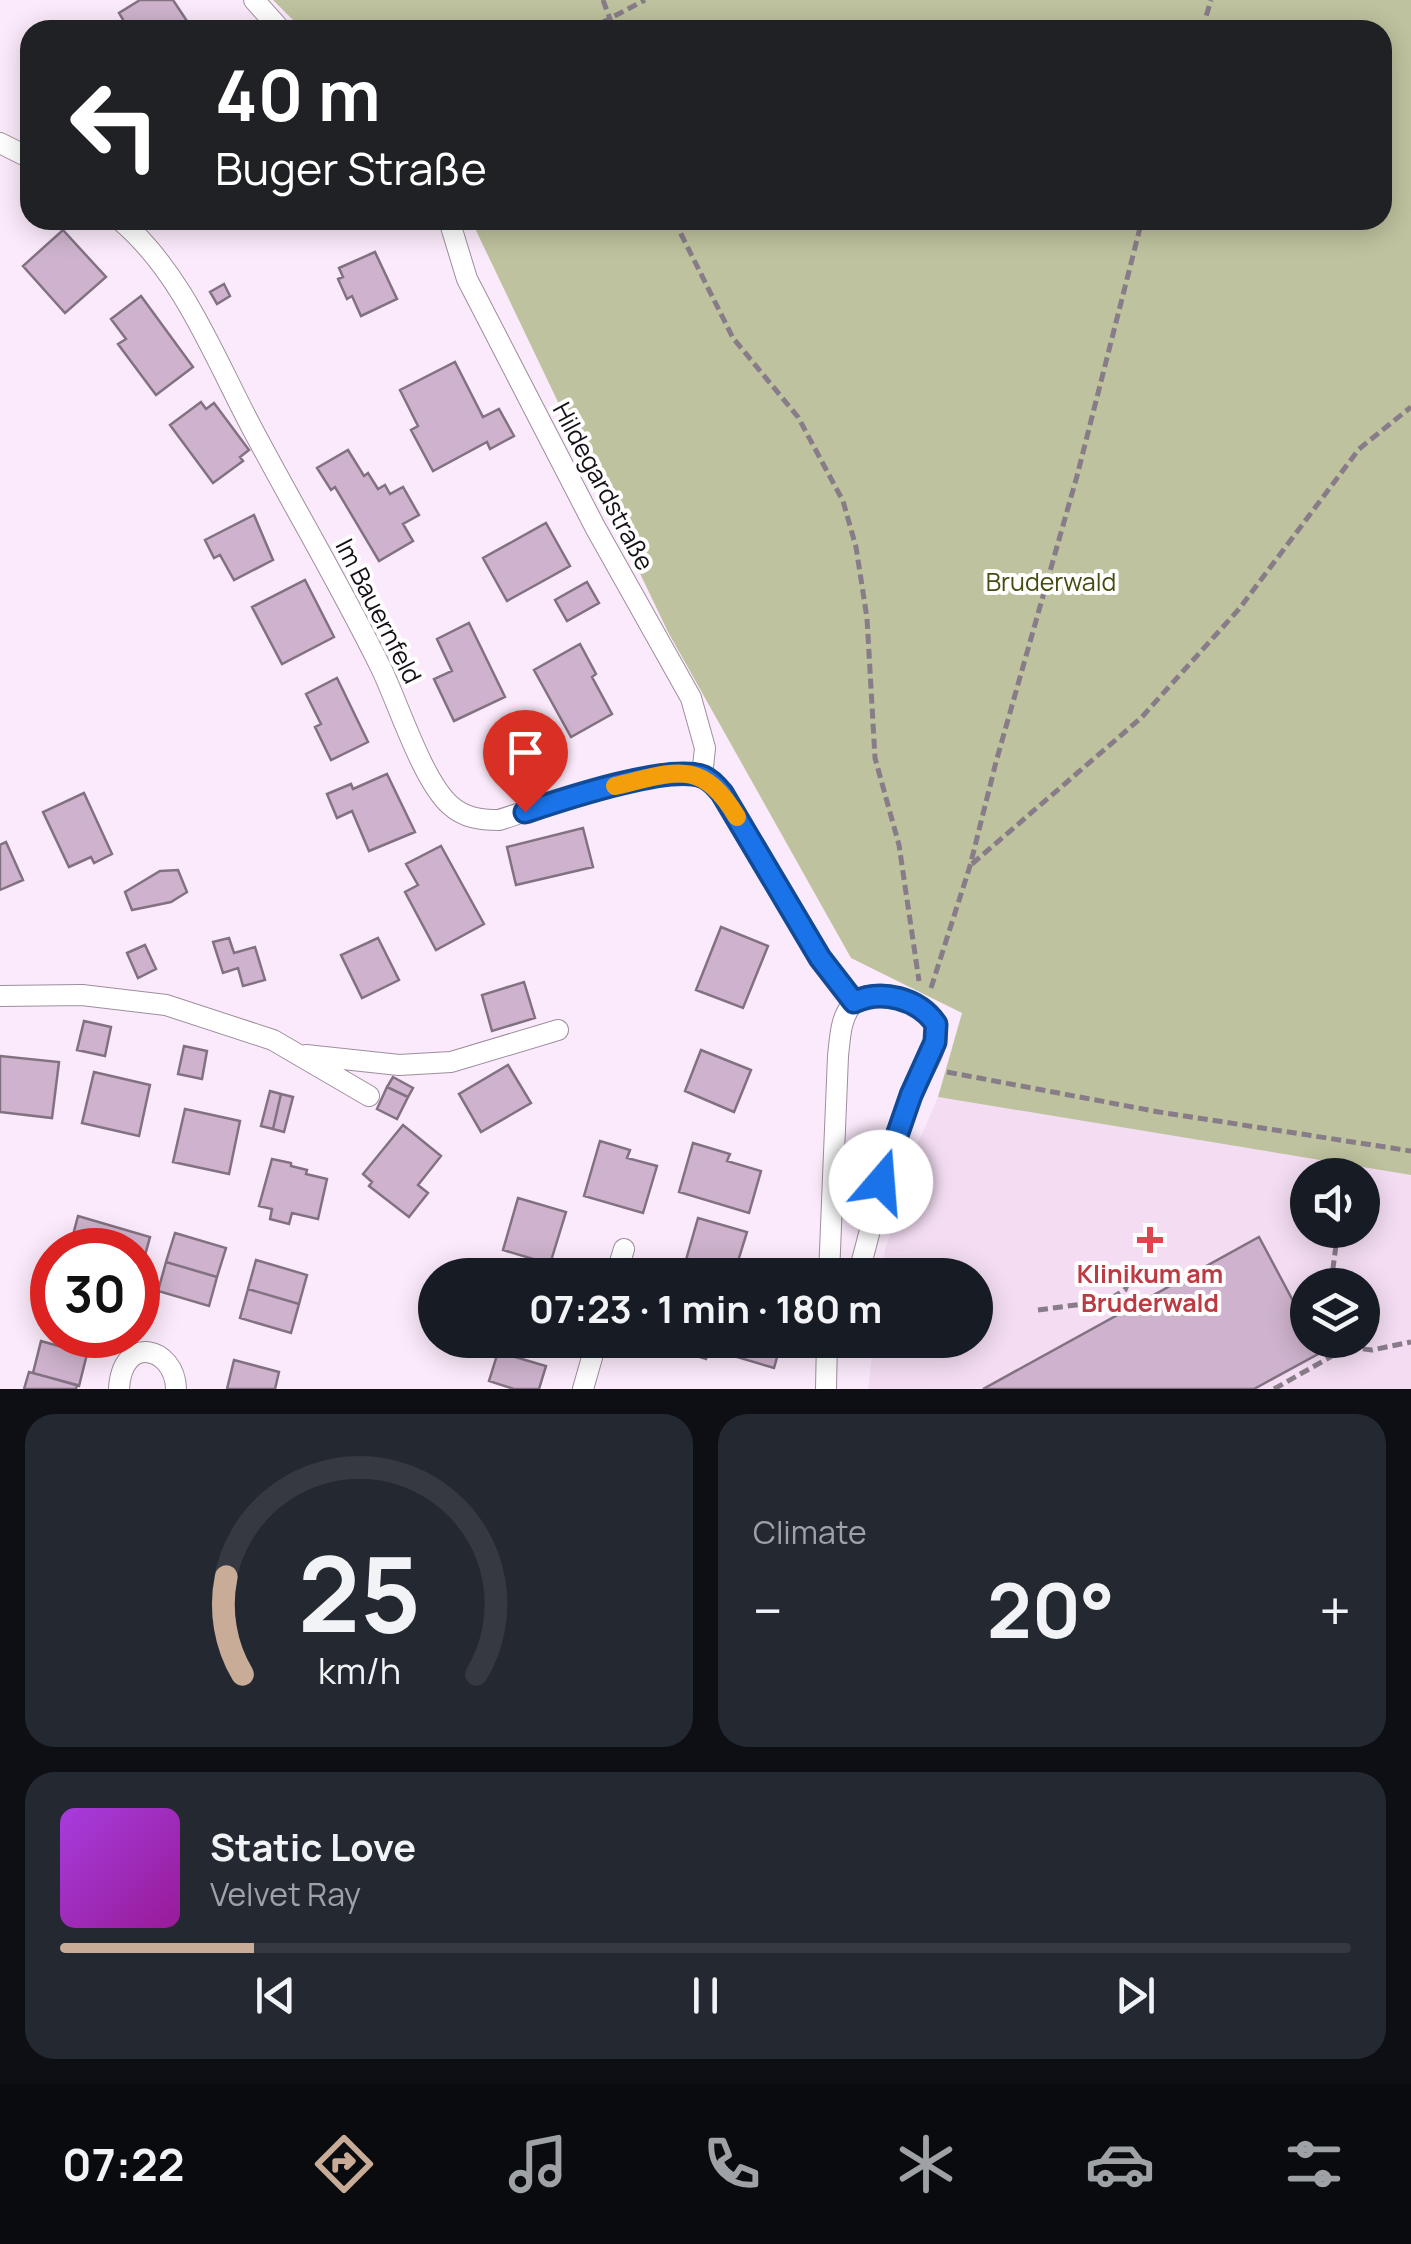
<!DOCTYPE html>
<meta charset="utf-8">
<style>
:root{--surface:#171b24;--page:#242831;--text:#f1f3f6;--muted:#9ea1a6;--line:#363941;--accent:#c8ac97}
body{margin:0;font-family:Manrope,sans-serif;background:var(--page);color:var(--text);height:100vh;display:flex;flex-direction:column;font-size:38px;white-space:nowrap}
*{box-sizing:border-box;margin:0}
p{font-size:32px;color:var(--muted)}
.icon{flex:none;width:55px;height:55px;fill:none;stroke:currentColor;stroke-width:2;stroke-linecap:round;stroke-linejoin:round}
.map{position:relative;height:1389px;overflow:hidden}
.side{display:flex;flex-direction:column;gap:25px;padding:25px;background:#0d0f14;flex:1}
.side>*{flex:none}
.hud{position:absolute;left:20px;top:20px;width:1372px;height:210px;border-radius:30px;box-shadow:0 5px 25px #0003;background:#202124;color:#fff;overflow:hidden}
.controls{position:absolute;left:1290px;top:1158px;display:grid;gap:20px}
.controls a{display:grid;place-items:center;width:90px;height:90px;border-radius:50%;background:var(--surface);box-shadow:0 5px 25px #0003;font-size:50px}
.speed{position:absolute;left:30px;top:1228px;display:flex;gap:20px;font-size:50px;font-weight:700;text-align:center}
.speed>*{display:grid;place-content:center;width:130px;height:130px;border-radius:50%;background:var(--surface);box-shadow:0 5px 25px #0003;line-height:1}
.speed .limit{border:15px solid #d22;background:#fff;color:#111}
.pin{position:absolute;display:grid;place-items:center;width:85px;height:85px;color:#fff;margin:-102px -42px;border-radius:50% 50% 50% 0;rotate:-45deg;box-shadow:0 0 10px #0007}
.pin .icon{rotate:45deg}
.me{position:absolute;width:110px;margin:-55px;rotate:18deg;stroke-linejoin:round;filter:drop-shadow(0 0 8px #0008)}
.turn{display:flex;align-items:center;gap:35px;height:210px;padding:0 30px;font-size:45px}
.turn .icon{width:130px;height:130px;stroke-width:2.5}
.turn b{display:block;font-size:70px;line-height:85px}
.big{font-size:75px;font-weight:700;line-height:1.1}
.side .card{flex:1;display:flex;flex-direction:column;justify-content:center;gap:15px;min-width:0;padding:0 35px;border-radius:30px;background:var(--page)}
.side .dial{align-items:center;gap:0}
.dial svg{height:260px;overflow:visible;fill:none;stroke:var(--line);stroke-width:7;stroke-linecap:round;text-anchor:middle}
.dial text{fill:var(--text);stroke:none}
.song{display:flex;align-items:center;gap:30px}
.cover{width:120px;height:120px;border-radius:15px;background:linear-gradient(135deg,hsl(280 70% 55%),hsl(300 70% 35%))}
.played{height:10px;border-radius:5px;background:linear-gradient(90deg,var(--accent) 15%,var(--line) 15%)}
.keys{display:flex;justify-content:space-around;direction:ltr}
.heat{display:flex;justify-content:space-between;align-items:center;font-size:55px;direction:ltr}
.side .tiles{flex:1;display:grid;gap:25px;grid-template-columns:1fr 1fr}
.card:last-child{grid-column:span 2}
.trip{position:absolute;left:418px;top:1258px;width:575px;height:100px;border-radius:50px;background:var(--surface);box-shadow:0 5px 25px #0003;font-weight:700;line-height:100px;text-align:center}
.tab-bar{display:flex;height:160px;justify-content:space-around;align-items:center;background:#090b0e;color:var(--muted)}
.tab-bar .icon{width:70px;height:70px}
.tab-bar .selected{color:var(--accent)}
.tab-bar b{font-size:45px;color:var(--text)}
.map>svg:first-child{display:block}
.built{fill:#f4ddf3;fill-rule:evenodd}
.forest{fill:#bec29e}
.building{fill:#cfb3ce;stroke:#827281;stroke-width:2.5}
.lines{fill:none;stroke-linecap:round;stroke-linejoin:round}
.minor-casing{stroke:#9e8e9d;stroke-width:22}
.path{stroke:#887c88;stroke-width:5;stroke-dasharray:10 5;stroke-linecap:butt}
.minor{stroke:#fff;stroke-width:20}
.route-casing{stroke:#114b97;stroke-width:25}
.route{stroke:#1a73e8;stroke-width:18}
.slow{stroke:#f59e0b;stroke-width:18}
.health-dot{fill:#e0444e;stroke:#fefefe;stroke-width:4}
.labels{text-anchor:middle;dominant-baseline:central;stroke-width:8;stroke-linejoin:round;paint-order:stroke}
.street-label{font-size:25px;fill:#150f15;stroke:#fefefe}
.park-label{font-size:25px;fill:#484b10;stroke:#fefefe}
.health-label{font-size:25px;font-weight:bold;fill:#be3a42;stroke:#fefefe}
</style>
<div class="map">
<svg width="1411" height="1389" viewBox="0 0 1411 1389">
<rect width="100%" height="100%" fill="#fbeafb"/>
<path class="built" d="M938,1097L1411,1175V1389H868L874,1340H975V1275H882L885,1250L915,1150ZM1308,1175H1362V1230H1308ZM1308,1285H1362V1340H1308Z"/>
<path class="forest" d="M273,0H1411V1175L938,1097L962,1013L851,958L668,632L471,220H1382V30H303Z"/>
<path class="building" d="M140,0H173L193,30H129L119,13Z
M63,230L106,277L65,313L23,266Z
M375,252L397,299L361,316L352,296L347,299L338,279L343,277L339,268Z
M224,284L230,296L217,304L210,292Z
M141,296L193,367L156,395L118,344L126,339L111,319Z
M455,362L483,417L499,409L514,436L490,449L487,442L433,471L411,430L418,426L400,390Z
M201,402L206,409L214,403L249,450L240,457L243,461L213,483L170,425Z
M348,450L364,476L368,473L378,489L385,485L390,494L403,487L419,515L403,524L413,541L379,561L335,487L331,490L317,468Z
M254,515L273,560L234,580L220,555L214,558L205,540Z
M546,523L570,566L507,601L483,558Z
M305,580L334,637L282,664L252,607Z
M587,582L599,603L567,621L555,600Z
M469,623L505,697L454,721L434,679L452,671L437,639Z
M580,644L596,674L592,677L612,714L571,737L534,670Z
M337,678L368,742L331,760L315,727L321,724L306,694Z
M387,774L415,832L369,851L352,811L337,818L327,794L351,784L353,789Z
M84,793L112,854L94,863L91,857L69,867L43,812Z
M583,828L593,867L516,885L507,847Z
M6,842L23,880L0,890V845Z
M441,846L484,924L436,950L405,892L418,885L406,864Z
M178,870L187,892L171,902L132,910L125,892L160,871Z
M721,927L768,946L743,1008L696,990Z
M229,938L234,953L255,947L265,980L243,986L238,968L223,973L213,942Z
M378,938L399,980L362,998L341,955Z
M145,945L156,969L138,978L127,953Z
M524,982L535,1018L492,1031L482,995Z
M84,1021L111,1027L105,1056L77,1050Z
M184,1046L207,1051L202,1079L178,1074Z
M701,1050L751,1070L734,1112L685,1091Z
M0,1056L59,1062L52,1118L0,1112Z
M508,1065L531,1103L481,1132L459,1094Z
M94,1072L150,1085L139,1136L82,1123Z
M393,1077L413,1088L408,1097L387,1087Z
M387,1087L408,1097L397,1119L377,1109Z
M270,1091L281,1094L273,1129L261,1126Z
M281,1094L293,1097L284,1132L273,1129Z
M185,1109L240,1121L229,1174L173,1162Z
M403,1125L441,1156L418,1185L428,1193L409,1217L369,1186L372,1182L363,1174Z
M600,1141L630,1150L627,1158L657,1166L643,1213L584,1196Z
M693,1143L730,1154L727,1161L761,1171L749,1213L679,1192Z
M272,1159L291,1163V1166L307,1170L306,1174L327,1179L318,1219L292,1213L289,1224L270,1219L272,1209L259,1206Z
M518,1198L566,1212L550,1264L503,1250Z
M78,1216L150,1237L141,1270L138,1269V1250H69Z
M698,1218L747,1232L734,1274L686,1260Z
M175,1233L226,1248L217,1277L166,1262Z
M1259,1237L1308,1329V1340H1313L1320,1353L1254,1389H983Z
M256,1260L307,1275L299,1304L248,1289Z
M166,1262L217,1277L209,1306L158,1291Z
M248,1289L299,1304L291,1333L240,1318Z
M676,1340H712L706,1359L673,1349Z
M735,1340H782L774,1368L730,1355Z
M41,1341L87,1354L79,1386L33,1373Z
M498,1352L546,1366L539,1389H514L489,1381Z
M234,1360L279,1372L275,1389H227Z
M29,1372L77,1385L76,1389H24Z"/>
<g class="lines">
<defs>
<path id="minor" d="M254,0L281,30
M0,143L30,158
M120,220C183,273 215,359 253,430C296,511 342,588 382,670C399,706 423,781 450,805C464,818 481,820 499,820C546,805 652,766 697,776C708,778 715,785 722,793L820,958L854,1002
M449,220L467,279L595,527L691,698L705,748L702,776
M0,996L82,995L166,1005L273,1040L369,1096
M306,1055L399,1065L451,1062L558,1030
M616,1275L624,1249
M829,1275L838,1056C840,1040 840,1018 852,1005C870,983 929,1001 936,1027C941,1047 921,1073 913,1091C886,1150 876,1213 858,1275
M119,1389C122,1333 175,1347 176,1389
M583,1389L597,1340
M826,1389L827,1340"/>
</defs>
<use href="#minor" class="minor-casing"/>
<path class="path" d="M603,0L614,30
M588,30L645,0
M1202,30L1211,0
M674,220L733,338L798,417L843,501L856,547L867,618L875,758L899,845L919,981
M972,864L1141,718L1239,609L1359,449L1411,407
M931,988L970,866L996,762L1077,476L1142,220
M947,1072L1159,1112L1411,1151
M1336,1285L1333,1268L1338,1230
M1038,1310L1106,1301L1125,1290L1135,1266
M1348,1347L1372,1350L1411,1342
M1274,1389L1348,1347L1346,1340"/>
<use href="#minor" class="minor"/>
</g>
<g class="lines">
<defs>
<path id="route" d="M525,812C561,800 671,763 704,777C711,780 717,787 722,793L820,958L854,1002C881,989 918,998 936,1024L935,1042L911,1095L881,1182"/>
</defs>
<use href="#route" class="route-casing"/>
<use href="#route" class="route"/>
<path class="slow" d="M615,786C675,772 701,757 737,817"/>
</g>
<path class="health-dot" d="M1145 1225h10v10h10v10h-10v10h-10v-10h-10v-10h10z"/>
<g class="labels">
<g class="street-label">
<text transform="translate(604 486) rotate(62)">Hildegardstraße</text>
<text transform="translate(379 611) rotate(63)">Im Bauernfeld</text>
</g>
<g class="park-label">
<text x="1051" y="581">Bruderwald</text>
</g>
<g class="health-label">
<text x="1150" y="1273">Klinikum am<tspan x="1150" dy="29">Bruderwald</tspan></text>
</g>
</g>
</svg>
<div class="controls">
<a><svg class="icon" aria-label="sound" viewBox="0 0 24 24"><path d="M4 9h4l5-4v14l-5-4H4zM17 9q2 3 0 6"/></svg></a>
<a><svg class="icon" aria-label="layers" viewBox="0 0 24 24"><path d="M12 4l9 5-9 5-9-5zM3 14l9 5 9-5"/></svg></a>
</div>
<div class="speed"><div class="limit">30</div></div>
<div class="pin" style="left:525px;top:812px;background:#d93025"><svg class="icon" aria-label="arrive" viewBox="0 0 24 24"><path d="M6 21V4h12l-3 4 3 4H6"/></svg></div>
<svg class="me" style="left:881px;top:1182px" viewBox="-20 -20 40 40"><circle r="19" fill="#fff"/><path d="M0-13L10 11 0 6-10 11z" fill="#1a73e8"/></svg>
<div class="trip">07:23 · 1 min · 180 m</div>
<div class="hud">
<div class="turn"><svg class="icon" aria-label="left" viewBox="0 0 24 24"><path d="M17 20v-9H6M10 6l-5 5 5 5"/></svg><div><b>40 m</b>Buger Straße</div></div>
</div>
</div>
<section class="side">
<div class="tiles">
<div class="card dial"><svg viewBox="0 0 100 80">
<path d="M14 69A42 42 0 1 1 86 69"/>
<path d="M14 69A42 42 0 0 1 9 39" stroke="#c8ac97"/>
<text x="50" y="56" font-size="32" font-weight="700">25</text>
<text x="50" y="72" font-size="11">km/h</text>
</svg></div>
<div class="card"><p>Climate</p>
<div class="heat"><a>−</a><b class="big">20°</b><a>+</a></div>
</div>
<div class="card">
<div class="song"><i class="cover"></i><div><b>Static Love</b><p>Velvet Ray</p></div></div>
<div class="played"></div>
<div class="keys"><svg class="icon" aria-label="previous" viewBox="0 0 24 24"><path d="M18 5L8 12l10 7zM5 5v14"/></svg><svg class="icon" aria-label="pause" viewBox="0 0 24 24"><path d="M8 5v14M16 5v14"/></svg><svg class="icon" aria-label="next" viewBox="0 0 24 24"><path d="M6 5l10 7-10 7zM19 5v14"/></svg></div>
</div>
</div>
</section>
<nav class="tab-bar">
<b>07:22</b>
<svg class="icon selected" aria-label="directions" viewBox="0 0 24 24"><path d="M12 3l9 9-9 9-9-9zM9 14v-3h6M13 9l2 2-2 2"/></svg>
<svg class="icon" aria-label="music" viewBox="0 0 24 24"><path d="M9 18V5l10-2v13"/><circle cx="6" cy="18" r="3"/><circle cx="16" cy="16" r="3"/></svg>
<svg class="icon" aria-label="phone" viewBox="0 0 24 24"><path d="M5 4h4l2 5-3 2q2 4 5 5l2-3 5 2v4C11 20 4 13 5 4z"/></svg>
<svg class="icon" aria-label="climate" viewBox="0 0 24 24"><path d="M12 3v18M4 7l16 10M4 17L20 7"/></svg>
<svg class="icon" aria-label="car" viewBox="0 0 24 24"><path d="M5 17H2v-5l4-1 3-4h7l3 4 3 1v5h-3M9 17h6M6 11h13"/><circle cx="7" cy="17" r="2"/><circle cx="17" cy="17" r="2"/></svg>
<svg class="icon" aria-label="filters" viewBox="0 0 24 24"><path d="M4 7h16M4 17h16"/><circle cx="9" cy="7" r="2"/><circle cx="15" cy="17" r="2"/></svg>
</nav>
